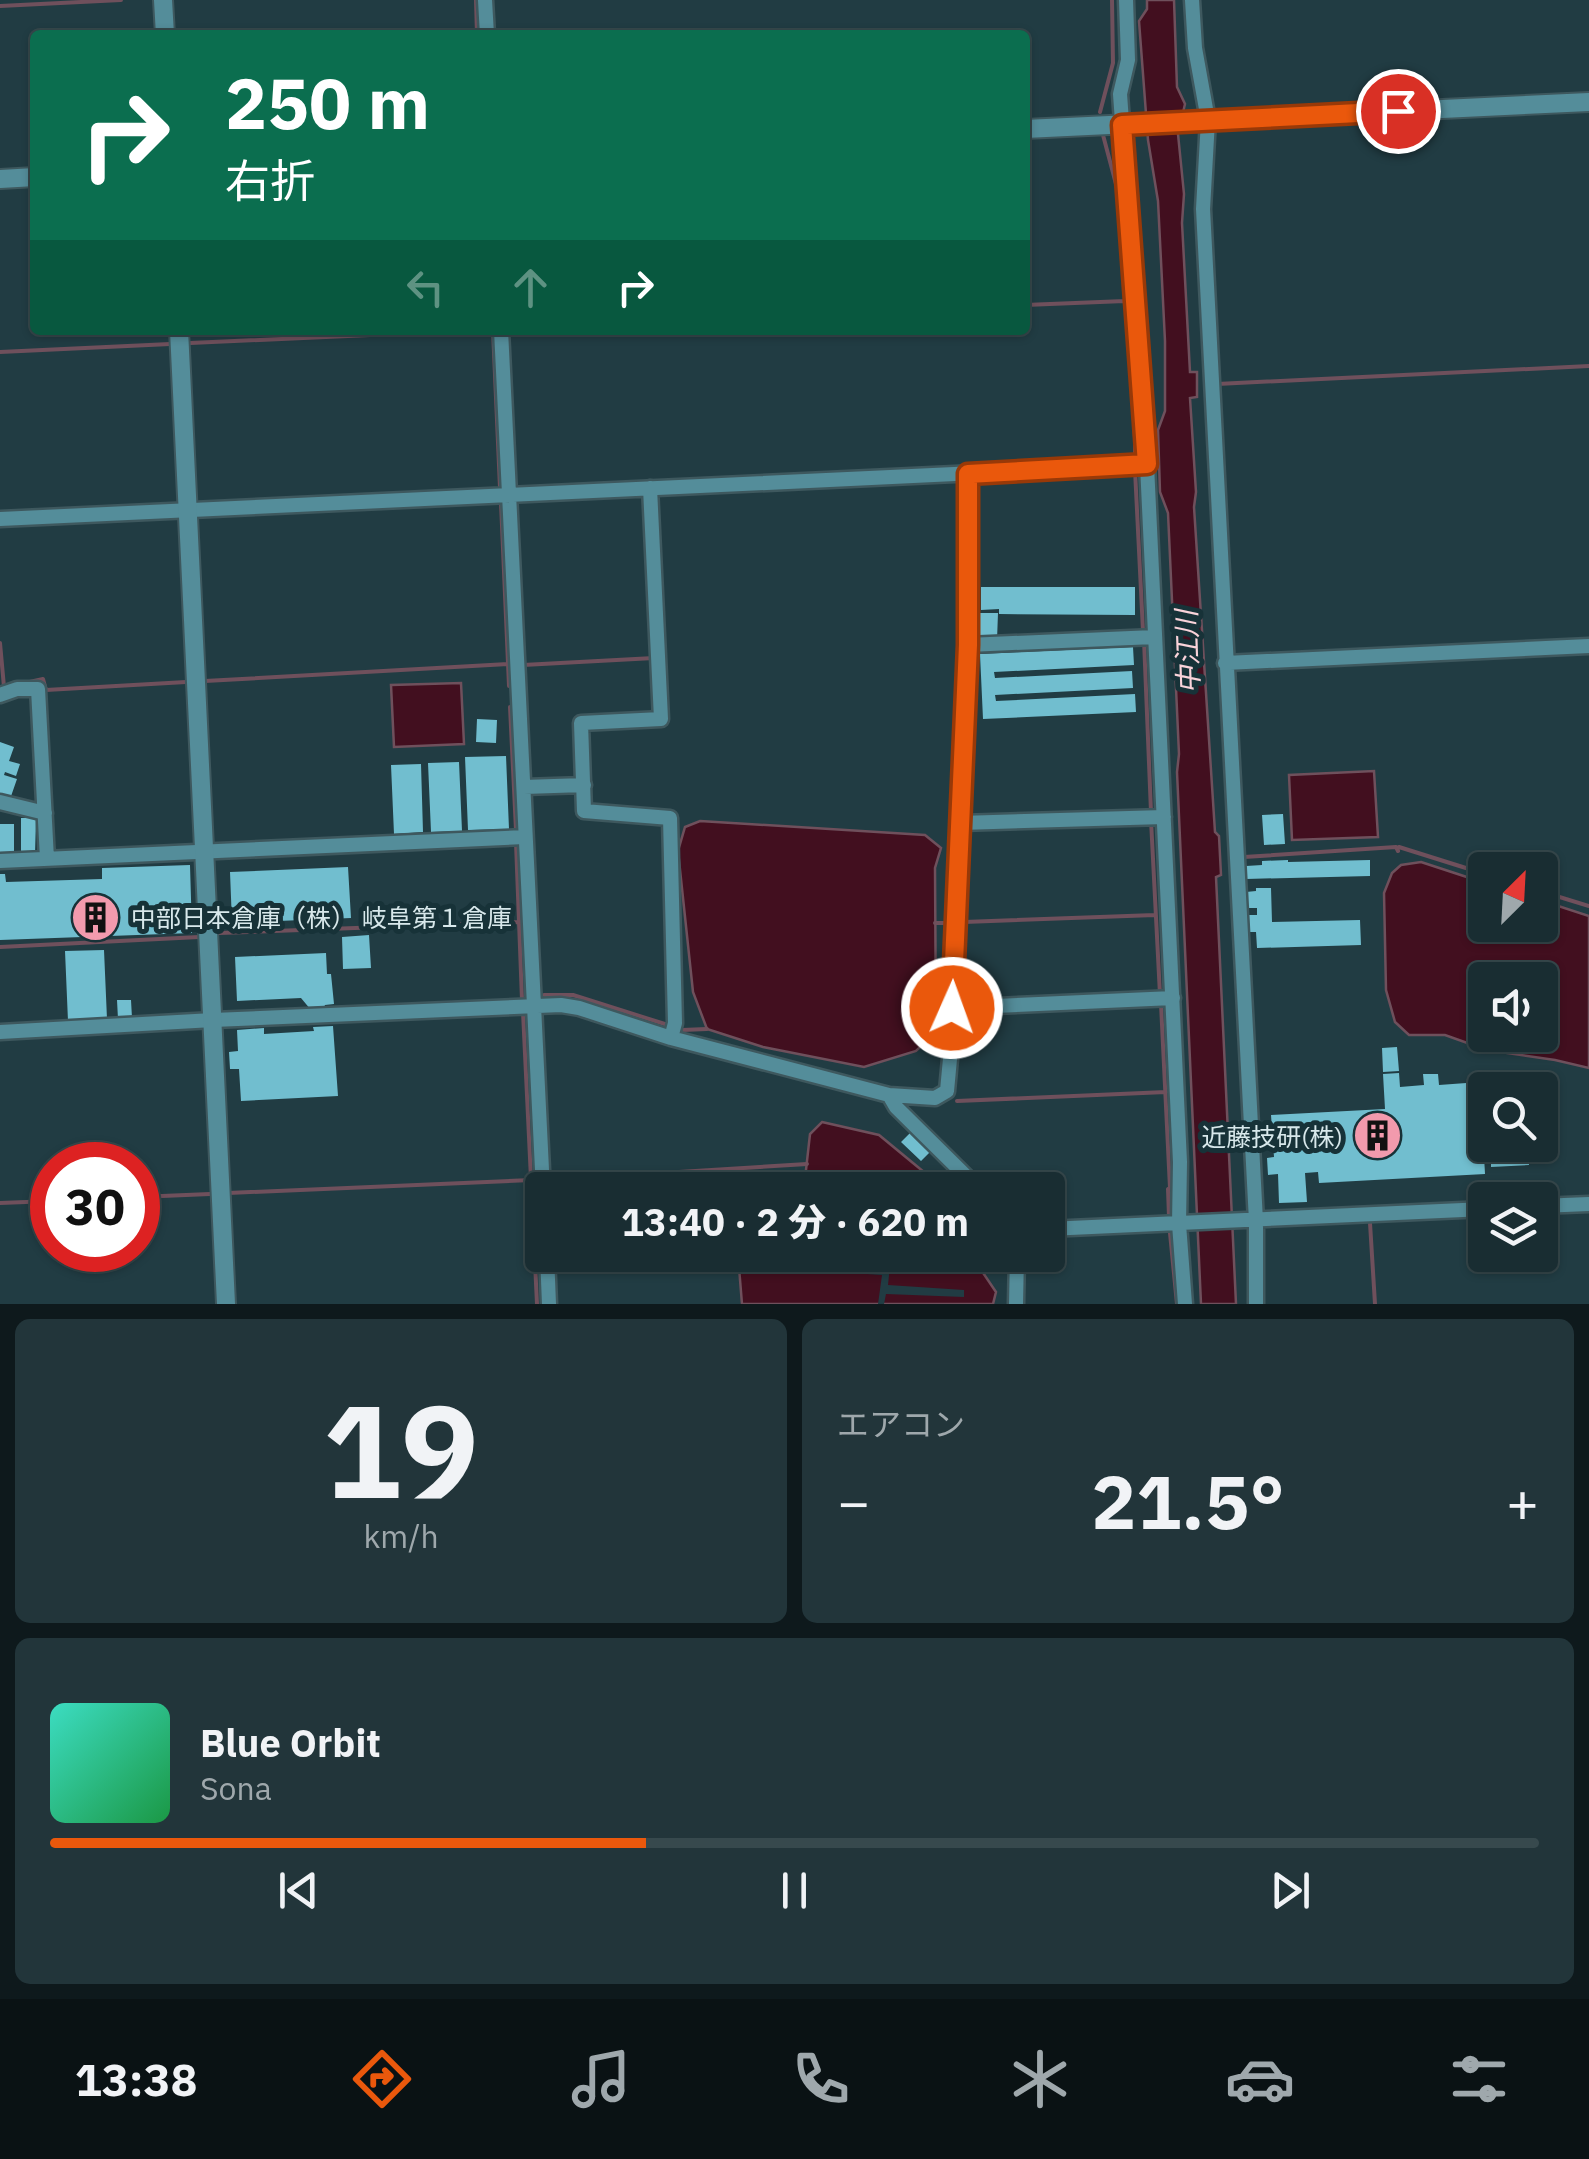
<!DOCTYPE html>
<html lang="ja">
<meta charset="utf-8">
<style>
:root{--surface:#192d32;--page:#22353a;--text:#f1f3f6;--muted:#9fa8ac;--line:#37494d;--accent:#ea580c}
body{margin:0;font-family:"IBM Plex Sans","Noto Sans JP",sans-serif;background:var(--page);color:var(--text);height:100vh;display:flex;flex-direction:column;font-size:38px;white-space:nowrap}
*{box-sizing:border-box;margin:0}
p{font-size:32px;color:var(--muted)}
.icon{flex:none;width:55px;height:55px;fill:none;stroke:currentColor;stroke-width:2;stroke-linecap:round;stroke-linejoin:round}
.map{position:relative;height:1304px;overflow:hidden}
.sheet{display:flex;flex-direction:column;gap:15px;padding:15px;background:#0e191c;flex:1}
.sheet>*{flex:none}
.hud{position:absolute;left:30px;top:30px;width:1000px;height:305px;border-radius:10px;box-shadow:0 2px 8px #0004,0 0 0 2px var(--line);background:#0b6e4f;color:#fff;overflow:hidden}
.needle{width:65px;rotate:24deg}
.fabs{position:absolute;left:1468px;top:852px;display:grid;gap:20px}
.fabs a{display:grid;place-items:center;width:90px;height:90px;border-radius:10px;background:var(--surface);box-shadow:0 2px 8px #0004,0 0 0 2px var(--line);font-size:50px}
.speed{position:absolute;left:30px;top:1142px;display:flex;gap:20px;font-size:50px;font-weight:700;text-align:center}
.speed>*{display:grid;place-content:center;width:130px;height:130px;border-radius:50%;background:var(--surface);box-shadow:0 2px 8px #0004,0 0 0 2px var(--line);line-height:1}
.speed .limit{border:15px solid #d22;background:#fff;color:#111}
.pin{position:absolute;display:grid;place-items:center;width:85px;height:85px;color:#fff;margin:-42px;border:5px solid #fff;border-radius:50%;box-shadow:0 2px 10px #0007}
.me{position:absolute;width:110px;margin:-55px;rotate:2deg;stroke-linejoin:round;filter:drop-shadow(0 0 8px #0008)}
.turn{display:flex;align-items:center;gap:35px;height:210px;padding:0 30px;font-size:45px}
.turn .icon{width:130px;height:130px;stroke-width:2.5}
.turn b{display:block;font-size:70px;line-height:85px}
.lanes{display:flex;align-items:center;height:95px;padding:0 30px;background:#0003;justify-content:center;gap:50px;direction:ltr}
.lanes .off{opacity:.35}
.big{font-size:75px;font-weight:800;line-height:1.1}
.sheet .card{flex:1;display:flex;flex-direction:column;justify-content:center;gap:15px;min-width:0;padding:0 35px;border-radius:15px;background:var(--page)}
.sheet .dial{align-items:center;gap:0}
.dial b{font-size:130px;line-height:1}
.song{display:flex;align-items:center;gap:30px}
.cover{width:120px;height:120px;border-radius:15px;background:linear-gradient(135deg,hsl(170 70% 55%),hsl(140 70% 35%))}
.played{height:10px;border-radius:5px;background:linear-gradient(90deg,var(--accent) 40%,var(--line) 40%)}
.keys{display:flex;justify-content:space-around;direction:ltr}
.heat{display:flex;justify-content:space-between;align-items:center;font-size:55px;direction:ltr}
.sheet .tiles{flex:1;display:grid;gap:15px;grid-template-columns:1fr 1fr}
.card:last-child{grid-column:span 2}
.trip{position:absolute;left:525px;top:1172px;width:540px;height:100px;border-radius:10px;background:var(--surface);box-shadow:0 2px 8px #0004,0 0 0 2px var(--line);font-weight:800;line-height:100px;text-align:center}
.menu{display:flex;height:160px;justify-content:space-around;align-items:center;background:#0a1214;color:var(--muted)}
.menu .icon{width:70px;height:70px}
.menu .current{color:var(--accent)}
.menu b{font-size:45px;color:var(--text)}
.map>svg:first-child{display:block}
.water{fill:#420f1f;stroke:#6f505c;stroke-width:2.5;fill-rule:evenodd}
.pier{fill:#213c43}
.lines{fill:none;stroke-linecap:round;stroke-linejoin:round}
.stream{stroke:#6f505c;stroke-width:4}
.building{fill:#71becf}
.minor-casing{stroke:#3e585e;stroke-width:19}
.tertiary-casing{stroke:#3e585e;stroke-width:22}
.minor{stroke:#548d9a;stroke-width:14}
.tertiary{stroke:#548d9a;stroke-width:18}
.route-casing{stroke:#983908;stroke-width:25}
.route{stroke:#ea580c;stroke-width:18}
.labels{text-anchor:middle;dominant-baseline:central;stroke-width:10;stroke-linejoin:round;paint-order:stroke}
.poi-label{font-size:25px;fill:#d8e8eb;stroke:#173238;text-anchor:start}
.water-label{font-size:28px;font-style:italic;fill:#fad3da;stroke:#173238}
</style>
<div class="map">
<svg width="1589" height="1304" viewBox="0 0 1589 1304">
<rect width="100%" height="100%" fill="#213c43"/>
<path class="water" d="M1147,0H1174L1177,87L1185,104L1178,134L1184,194L1182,223L1190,372H1197V397L1190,398L1196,492L1194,507L1215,832L1219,836L1221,875L1216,877L1236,1304H1201L1177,772L1179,754L1168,513L1160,492L1158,430L1165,411V341L1158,201L1148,140L1139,21L1147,9Z
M461,683L464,744L394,747L391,685Z
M1374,771L1378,837L1292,840L1289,775Z
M700,821L925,835L941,848L935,868L936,1032L916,1051L864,1067L763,1047L707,1029L693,992L678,851L685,827Z
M1421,862L1485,883V925H1540V900L1589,916V1068L1555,1060L1487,1050L1445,1035H1409L1395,1022L1386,990L1384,893L1392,873L1401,865ZM1540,980V1035H1485V980Z
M822,1122L879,1135L936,1182L943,1190H743L746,1186L805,1179L810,1134Z
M738,1255H971L996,1292L993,1304H742Z"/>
<path class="pier" d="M885,1255H891L888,1285L964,1290V1297L886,1294L884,1304H878L882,1275L790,1269V1261L883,1266Z"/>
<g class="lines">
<path class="stream" d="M476,0L477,35
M0,6L121,0
M1100,112L1113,63L1112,0
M1103,135L1121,203
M1122,222L1135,438V460
M1025,305L1125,301
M493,330L500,488
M190,343L481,330
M0,352L170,344
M1217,384L1589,366
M1135,470L1143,631
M501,503L509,686
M1144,640L1151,812
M0,643L4,687L6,686
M523,665L654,658
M205,681L508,664
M25,683L43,679L46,690L186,682
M510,707L516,830
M1151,820L1160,995
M516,843L522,1000
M1399,847L1485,874
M1244,857L1396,847L1398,851
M1540,891L1589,906
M964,922L1155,915
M935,923H950
M219,933L520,922
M0,947L199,937
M544,995H573L668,1025
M1161,1004L1170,1188L1168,1189L1169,1217
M523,1012L537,1304
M682,1030L707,1029
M957,1101L1166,1092
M549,1180L807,1164
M228,1193L531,1180
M138,1197L210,1194
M0,1203L52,1201
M1370,1223L1375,1304
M1170,1233L1177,1304"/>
</g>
<path class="building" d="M981,587H1135V615L999,614V609L981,610Z
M977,613H998L997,640H977Z
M1133,647L1134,665L994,672L995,678L1132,671L1133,688L995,695L996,701L1135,694L1136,712L983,719L980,654Z
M477,719L497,720L496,743L476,742Z
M0,742L14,747L9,761L20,764L16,776L5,772L4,775L17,779L9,802L0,798Z
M506,756L509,829L468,830L465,757Z
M459,762L462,831L431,832L428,763Z
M421,764L423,832L394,834L391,765Z
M1283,814L1285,844L1264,845L1262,815Z
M21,818H36L35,854H21Z
M0,824H14V855H0Z
M1288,860V862L1370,860V876L1246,879V866L1262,865V861Z
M190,865L192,933L0,940V874H5L6,882L102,879V868Z
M348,867L351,918L232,923L230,872Z
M1256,888H1271L1272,922L1360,920L1361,945L1257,948L1256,932H1247V915H1257V908H1247L1246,892L1256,891Z
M369,935L371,968L343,969L342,937Z
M104,950L107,1019L68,1021L65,951Z
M326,953L327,974H331L334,1004L325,1005L323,1010H311L301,998L237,1001L235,957Z
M117,1000H131L132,1018L118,1019Z
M333,1026L338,1096L241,1101L239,1069H230L229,1052L238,1051L237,1030L264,1028V1034L314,1031L313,1027Z
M1397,1047L1399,1071L1383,1072L1382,1048Z
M1399,1073L1400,1087L1424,1085L1423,1074H1438L1439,1085L1480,1082L1485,1174L1319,1183L1318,1172L1305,1173L1307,1202L1279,1203L1278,1174L1268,1175L1267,1158L1274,1157L1271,1115L1385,1109L1383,1074Z
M1526,1080V1090H1489L1488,1082Z
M911,1132L931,1151L921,1161L901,1142Z
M1491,1145H1528L1529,1165L1491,1167Z"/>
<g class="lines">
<defs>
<path id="minor" d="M485,0L487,35
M1126,0L1128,60L1120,94L1147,465L1180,1162L1179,1224L1185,1304
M1192,0L1195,48L1208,120L1203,209L1256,1221V1304
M501,330L543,1190
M650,488L661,719L581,723L584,811L670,818L675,1023L671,1038
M0,519L1147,465
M968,645L1154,637
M1225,663L1589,646
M0,695L17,689H38L47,859
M524,787L584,785
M0,802L45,813
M960,823L1164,817
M0,861L524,837
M952,1008L1173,998
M0,1032L213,1020L561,1005L579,1008L671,1038L889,1095L935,1098L947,1091L951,1048C958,856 972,665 968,473
M889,1095L896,1107L980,1190
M1540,1206L1589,1204
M1048,1229L1485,1209
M547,1255L549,1304
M1016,1304L1017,1255"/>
<path id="tertiary" d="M163,0L165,35
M1025,129L1589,102
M0,179L35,177
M179,330L226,1304"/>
</defs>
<use href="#minor" class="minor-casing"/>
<use href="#tertiary" class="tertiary-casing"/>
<use href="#minor" class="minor"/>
<use href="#tertiary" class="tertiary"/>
</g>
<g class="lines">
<defs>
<path id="route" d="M952,1008L968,645V474L1147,464L1122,125L1398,111"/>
</defs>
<use href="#route" class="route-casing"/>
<use href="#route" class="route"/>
</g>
<defs>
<symbol id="building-disc" viewBox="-11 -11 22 22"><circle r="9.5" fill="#f29aad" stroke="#173238"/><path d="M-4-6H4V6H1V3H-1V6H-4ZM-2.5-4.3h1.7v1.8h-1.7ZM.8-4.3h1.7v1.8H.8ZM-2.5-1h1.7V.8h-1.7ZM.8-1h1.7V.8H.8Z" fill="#111"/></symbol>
</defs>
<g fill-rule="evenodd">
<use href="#building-disc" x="68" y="890" width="55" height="55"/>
<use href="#building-disc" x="1350" y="1108" width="55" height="55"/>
</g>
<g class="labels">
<g class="poi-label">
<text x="131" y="917">中部日本倉庫（株） 岐阜第１倉庫</text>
<text x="1343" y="1136" text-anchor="end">近藤技研(株)</text>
</g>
<g class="water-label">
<text transform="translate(1187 652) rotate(-92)">中江川</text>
</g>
</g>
</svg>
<div class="fabs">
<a><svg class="needle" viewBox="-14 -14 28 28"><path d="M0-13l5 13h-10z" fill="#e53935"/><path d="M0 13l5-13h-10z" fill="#9fa8ac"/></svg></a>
<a><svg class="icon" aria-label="sound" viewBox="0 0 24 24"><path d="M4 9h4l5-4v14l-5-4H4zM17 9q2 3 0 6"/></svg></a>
<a><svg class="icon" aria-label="search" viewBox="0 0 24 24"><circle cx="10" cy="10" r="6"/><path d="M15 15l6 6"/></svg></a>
<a><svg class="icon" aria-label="layers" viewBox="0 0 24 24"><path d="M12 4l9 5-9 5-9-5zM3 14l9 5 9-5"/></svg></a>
</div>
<div class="speed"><div class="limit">30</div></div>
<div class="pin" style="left:1398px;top:111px;background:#d93025"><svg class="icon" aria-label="arrive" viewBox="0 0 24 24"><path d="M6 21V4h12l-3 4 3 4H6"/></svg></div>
<svg class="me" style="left:952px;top:1008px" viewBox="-20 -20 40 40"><circle r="17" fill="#ea580c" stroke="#fff" stroke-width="3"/><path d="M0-11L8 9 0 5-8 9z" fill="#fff"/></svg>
<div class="trip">13:40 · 2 分 · 620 m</div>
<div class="hud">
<div class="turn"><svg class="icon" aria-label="right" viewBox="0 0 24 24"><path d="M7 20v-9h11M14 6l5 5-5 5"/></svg><div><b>250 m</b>右折</div></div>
<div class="lanes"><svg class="icon off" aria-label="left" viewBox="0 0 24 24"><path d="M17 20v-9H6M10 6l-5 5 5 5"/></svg><svg class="icon off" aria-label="ahead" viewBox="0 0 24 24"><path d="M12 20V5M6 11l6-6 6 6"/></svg><svg class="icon" aria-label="right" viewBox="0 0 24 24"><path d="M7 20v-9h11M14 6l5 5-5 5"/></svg></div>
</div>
</div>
<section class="sheet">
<div class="tiles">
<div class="card dial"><b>19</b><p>km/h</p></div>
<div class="card"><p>エアコン</p>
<div class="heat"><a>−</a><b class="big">21.5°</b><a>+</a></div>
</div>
<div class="card">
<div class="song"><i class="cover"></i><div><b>Blue Orbit</b><p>Sona</p></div></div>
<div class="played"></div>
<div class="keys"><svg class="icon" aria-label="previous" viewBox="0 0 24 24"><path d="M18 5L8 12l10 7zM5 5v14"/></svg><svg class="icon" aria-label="pause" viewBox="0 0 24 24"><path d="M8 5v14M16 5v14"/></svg><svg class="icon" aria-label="next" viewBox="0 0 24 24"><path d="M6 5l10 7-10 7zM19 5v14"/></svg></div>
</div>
</div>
</section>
<nav class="menu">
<b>13:38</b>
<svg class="icon current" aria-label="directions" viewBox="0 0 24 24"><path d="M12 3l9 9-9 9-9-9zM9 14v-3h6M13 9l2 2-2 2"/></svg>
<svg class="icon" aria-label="music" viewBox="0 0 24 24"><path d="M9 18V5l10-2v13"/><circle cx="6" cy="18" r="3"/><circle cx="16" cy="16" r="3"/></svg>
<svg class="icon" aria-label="phone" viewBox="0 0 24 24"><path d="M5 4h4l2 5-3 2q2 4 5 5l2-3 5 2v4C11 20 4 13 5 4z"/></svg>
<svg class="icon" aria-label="climate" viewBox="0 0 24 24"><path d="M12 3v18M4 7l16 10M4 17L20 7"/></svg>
<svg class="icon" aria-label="car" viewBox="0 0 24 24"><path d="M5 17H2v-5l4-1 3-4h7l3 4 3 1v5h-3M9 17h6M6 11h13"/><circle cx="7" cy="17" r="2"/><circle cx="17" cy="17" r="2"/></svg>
<svg class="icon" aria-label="filters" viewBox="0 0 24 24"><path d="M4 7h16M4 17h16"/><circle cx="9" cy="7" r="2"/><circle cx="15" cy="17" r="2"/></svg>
</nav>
